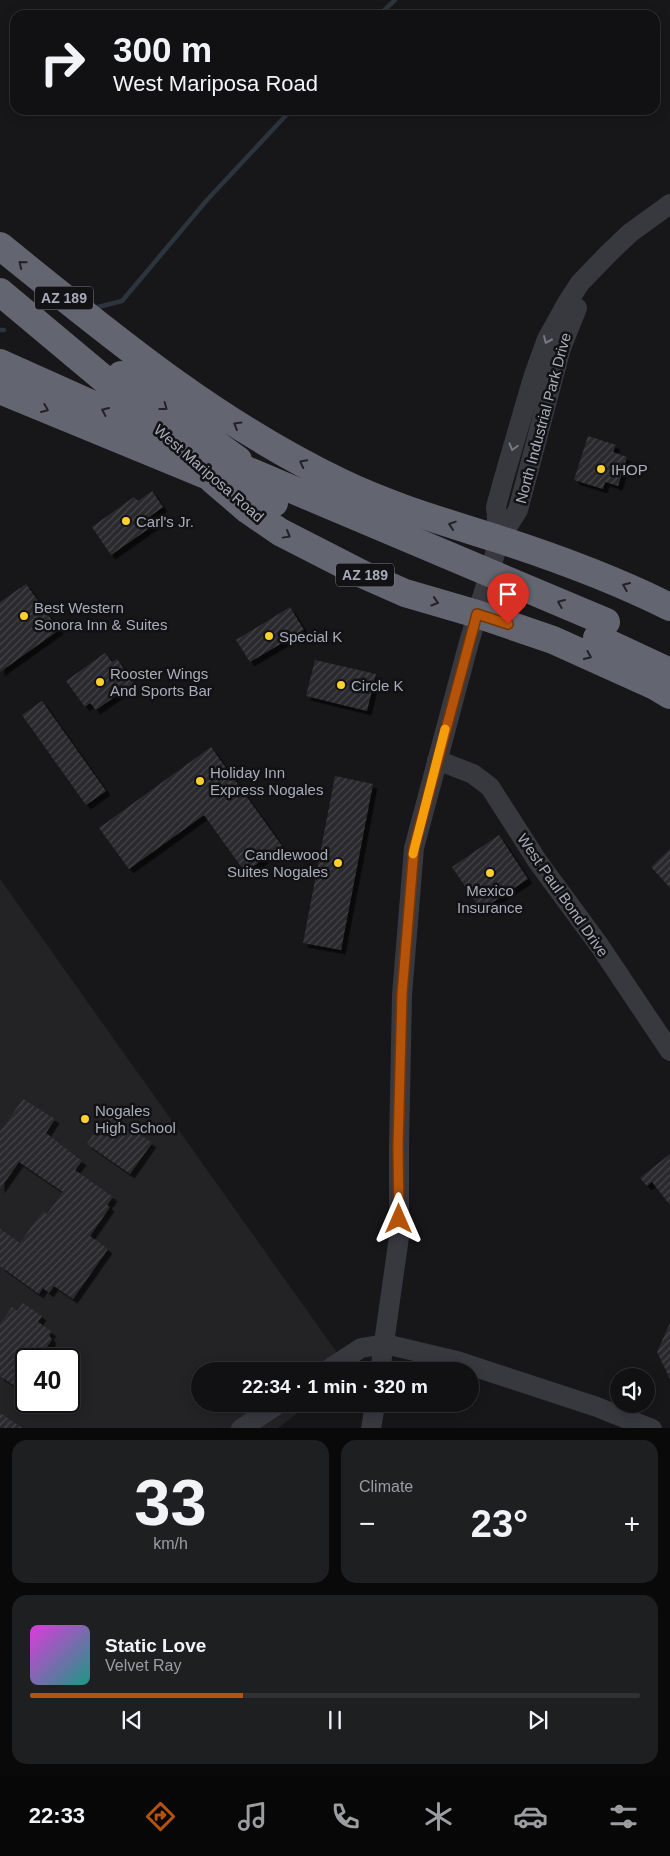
<!DOCTYPE html>
<meta charset="utf-8">
<style>
:root{--surface:#111113;--page:#1e1f21;--text:#f1f3f6;--muted:#9c9da0;--line:#303133;--accent:#b45309}
body{margin:0;font-family:Helvetica,sans-serif;background:var(--page);color:var(--text);height:100vh;display:flex;flex-direction:column;font-size:19px;white-space:nowrap}
*{box-sizing:border-box;margin:0}
p{font-size:16px;color:var(--muted)}
.icon{flex:none;width:28px;height:28px;fill:none;stroke:currentColor;stroke-width:2;stroke-linecap:round;stroke-linejoin:round}
.map{position:relative;height:1428px;overflow:hidden}
.side{display:flex;flex-direction:column;gap:12px;padding:12px;background:#09090a;flex:1}
.side>*{flex:none}
.hud{position:absolute;left:10px;top:10px;width:650px;height:105px;border-radius:15px;box-shadow:0 2px 12px #0003,0 0 0 1px var(--line);background:#111113;color:var(--text);overflow:hidden}
.controls{position:absolute;left:610px;top:1368px;display:grid;gap:10px}
.controls a{display:grid;place-items:center;width:45px;height:45px;border-radius:50%;background:var(--surface);box-shadow:0 2px 12px #0003,0 0 0 1px var(--line);font-size:25px}
.speed{position:absolute;left:15px;top:1348px;display:flex;gap:10px;font-size:25px;font-weight:700;text-align:center}
.speed>*{display:grid;place-content:center;width:65px;height:65px;border-radius:50%;background:var(--surface);box-shadow:0 2px 12px #0003,0 0 0 1px var(--line);line-height:1}
.speed .limit{border:2px solid #111;border-radius:8px;background:#fff;color:#111}
.pin{position:absolute;display:grid;place-items:center;width:42px;height:42px;color:#fff;margin:-51px -21px;border-radius:50% 50% 50% 0;rotate:-45deg;box-shadow:0 0 5px #0007}
.pin .icon{rotate:45deg}
.me{position:absolute;width:55px;margin:-28px;rotate:0deg;stroke-linejoin:round;filter:drop-shadow(0 0 4px #0008)}
.turn{display:flex;align-items:center;gap:18px;height:105px;padding:0 20px;font-size:22px}
.turn .icon{width:65px;height:65px;stroke-width:2.5}
.turn b{display:block;font-size:35px;line-height:42px}
.big{font-size:38px;font-weight:800;line-height:1.1}
.side .widget{flex:1;display:flex;flex-direction:column;justify-content:center;gap:8px;min-width:0;padding:0 18px;border-radius:15px;background:var(--page)}
.side .dial{align-items:center;gap:0}
.dial b{font-size:65px;line-height:1}
.song{display:flex;align-items:center;gap:15px}
.cover{width:60px;height:60px;border-radius:8px;background:linear-gradient(135deg,hsl(300 70% 55%),hsl(170 70% 35%))}
.played{height:5px;border-radius:2px;background:linear-gradient(90deg,var(--accent) 35%,var(--line) 35%)}
.keys{display:flex;justify-content:space-around;direction:ltr}
.heat{display:flex;justify-content:space-between;align-items:center;font-size:28px;direction:ltr}
.side .tiles{flex:1;display:grid;gap:12px;grid-template-columns:1fr 1fr}
.widget:last-child{grid-column:span 2}
.trip{position:absolute;left:191px;top:1362px;width:288px;height:50px;border-radius:25px;background:var(--surface);box-shadow:0 2px 12px #0003,0 0 0 1px var(--line);font-weight:800;line-height:50px;text-align:center}
.tabs{display:flex;height:80px;justify-content:space-around;align-items:center;background:#070708;color:var(--muted)}
.tabs .icon{width:35px;height:35px}
.tabs .on{color:var(--accent)}
.tabs b{font-size:22px;color:var(--text)}
.map>svg:first-child{display:block}
.built{fill:#232326;fill-rule:evenodd}
.lines{fill:none;stroke-linecap:round;stroke-linejoin:round}
.stream{stroke:#2c343e;stroke-width:4.5}
.building{fill:url(#building-hatch);filter:url(#shadow)}
.minor{stroke:#38383f;stroke-width:20}
.highway{stroke:#636570;stroke-width:28}
.highway-bridge{stroke:#636570;stroke-width:28}
.oneway{stroke:#222326}
.oneway2{stroke:#767883}
.route-casing{stroke:#753606;stroke-width:12}
.route{stroke:#b45309;stroke-width:9}
.slow{stroke:#f59e0b;stroke-width:9}
.poi-dot{fill:#fcd12c;stroke:#121214;stroke-width:2}
.labels{text-anchor:middle;dominant-baseline:central;stroke-width:5;stroke-linejoin:round;paint-order:stroke}
.shield{fill:#121214;stroke:#7b7e88;stroke-width:1}
.shield-label{font-size:14px;font-weight:bold;fill:#a8acba}
.street-label{font-size:15px;fill:#a8acba;stroke:#121214}
.poi-label{font-size:15px;fill:#a8acba;stroke:#121214;text-anchor:start}
</style>
<div class="map">
<svg width="670" height="1429" viewBox="0 0 670 1429">
<defs>
<pattern id="building-hatch" width="6" height="6" patternUnits="userSpaceOnUse" patternTransform="scale(1.25)"><rect width="6" height="6" fill="#2a2a2d"/><path d="M-1 1l2-2M0 6l6-6M5 7l2-2" fill="none" stroke="#464649"/></pattern>
<filter id="shadow"><feDropShadow dx="4.5" dy="4.5" stdDeviation="0" flood-color="#0009"/></filter>
</defs>
<rect width="100%" height="100%" fill="#171719"/>
<path class="built" d="M0,879L350,1371H200V1404H309L278,1428H0ZM26,1359H69V1401H26Z"/>
<g class="lines">
<path class="stream" d="M379,15L395,0
M94,308L122,301L207,200L291,110
M0,330H4"/>
</g>
<path class="building" d="M588,436L616,445L613,452L627,457L618,486L605,482L603,489L574,480Z
M152,491L163,507L149,517L154,525L111,555L92,527L134,497L138,501Z
M26,584L59,630L0,672V602Z
M290,607L304,630L250,662L236,640Z
M105,653L112,662L117,659L134,683L96,710L90,703L85,707L66,681Z
M315,660L376,674L367,711L306,696Z
M42,701L106,791L86,805L22,715Z
M211,747L282,846L245,872L204,815L129,869L99,828Z
M335,776L373,784L341,950L303,943Z
M499,835L528,879L481,910L452,867Z
M670,849V888L651,867Z
M23,1099L55,1119L46,1133L82,1161L75,1170L113,1197L107,1205L110,1207L90,1236L108,1249L73,1299L54,1286L49,1293L43,1288L39,1294L0,1266V1229L20,1243L43,1211L47,1214L63,1192L19,1162L0,1189V1132Z
M108,1114L152,1143L130,1174L87,1144Z
M670,1154V1205L652,1182L647,1186L640,1178Z
M23,1303L42,1316L38,1322L52,1332L49,1335L52,1340L38,1359H26V1376L18,1388L0,1376V1324L12,1307L17,1311Z
M670,1323V1379L657,1352Z
M0,1413L24,1429H0Z"/>
<g class="lines">
<path class="minor" d="M499,540L518,510L561,348L577,308
M437,760L473,774L490,787L538,862L599,945L670,1051
M326,1371L361,1348L385,1344L457,1361L597,1407L652,1429
M380,1371L399,1237V1147L402,995L414,848L468,646L499,540L496,507L503,481L533,378L547,339L567,303L580,283L608,254L630,233L670,204
M241,1429L278,1404
M371,1429L375,1404"/>
<path class="highway" d="M0,246C109,334 214,422 342,483C392,507 445,522 498,539C557,558 614,579 670,607
M0,292L104,379L163,435
M121,375L238,460
M213,480L248,510L280,532L362,574L405,593L477,614L553,640L655,686L670,695
M597,638L670,672"/>
<path class="highway-bridge" d="M0,363L116,415L606,622
M0,390L274,503"/>
</g>
<defs><path id="oneway-chevron" d="M-2-3.5L2.5 0L-2 3.5" fill="none" stroke-width="1.6" stroke-linecap="round" stroke-linejoin="round" transform="scale(1.25)"/></defs>
<g class="oneway">
<use href="#oneway-chevron" transform="translate(22 264) rotate(-141)"/>
<use href="#oneway-chevron" transform="translate(164 407) rotate(37)"/>
<use href="#oneway-chevron" transform="translate(45 409) rotate(23)"/>
<use href="#oneway-chevron" transform="translate(105 411) rotate(-156)"/>
<use href="#oneway-chevron" transform="translate(237 425) rotate(-149)"/>
<use href="#oneway-chevron" transform="translate(303 463) rotate(-153)"/>
<use href="#oneway-chevron" transform="translate(452 525) rotate(-162)"/>
<use href="#oneway-chevron" transform="translate(287 535) rotate(29)"/>
<use href="#oneway-chevron" transform="translate(626 586) rotate(-157)"/>
<use href="#oneway-chevron" transform="translate(435 602) rotate(17)"/>
<use href="#oneway-chevron" transform="translate(561 603) rotate(-157)"/>
<use href="#oneway-chevron" transform="translate(588 656) rotate(24)"/>
</g>
<g class="oneway2">
<use href="#oneway-chevron" transform="translate(547 340) rotate(114)"/>
<use href="#oneway-chevron" transform="translate(513 447) rotate(106)"/>
</g>
<g class="lines">
<defs>
<path id="route" d="M399,1219L398,1147L402,994L414,848L477,614L508,624"/>
</defs>
<use href="#route" class="route-casing"/>
<use href="#route" class="route"/>
<path class="slow" d="M413,854L445,729"/>
</g>
<g class="poi-dot">
<circle cx="601" cy="469" r="5"/>
<circle cx="126" cy="521" r="5"/>
<circle cx="24" cy="616" r="5"/>
<circle cx="269" cy="636" r="5"/>
<circle cx="100" cy="682" r="5"/>
<circle cx="341" cy="685" r="5"/>
<circle cx="200" cy="781" r="5"/>
<circle cx="338" cy="863" r="5"/>
<circle cx="490" cy="873" r="5"/>
<circle cx="85" cy="1119" r="5"/>
</g>
<g class="labels">
<g class="shield">
<rect x="35" y="286.5" width="58" height="23" rx="4"/>
<rect x="336" y="563.5" width="58" height="23" rx="4"/>
</g>
<g class="shield-label">
<text x="64" y="298">AZ 189</text>
<text x="365" y="575">AZ 189</text>
</g>
<g class="street-label">
<text transform="translate(543 418) rotate(-75)">North Industrial Park Drive</text>
<text transform="translate(209 473) rotate(41)">West Mariposa Road</text>
<text transform="translate(563 895) rotate(55)">West Paul Bond Drive</text>
</g>
<g class="poi-label">
<text x="611" y="469">IHOP</text>
<text x="136" y="521">Carl's Jr.</text>
<text x="34" y="607">Best Western<tspan x="34" dy="17">Sonora Inn &amp; Suites</tspan></text>
<text x="279" y="636">Special K</text>
<text x="110" y="673">Rooster Wings<tspan x="110" dy="17">And Sports Bar</tspan></text>
<text x="351" y="685">Circle K</text>
<text x="210" y="772">Holiday Inn<tspan x="210" dy="17">Express Nogales</tspan></text>
<text x="328" y="854" text-anchor="end">Candlewood<tspan x="328" dy="17">Suites Nogales</tspan></text>
<text x="490" y="890" text-anchor="middle">Mexico<tspan x="490" dy="17">Insurance</tspan></text>
<text x="95" y="1110">Nogales<tspan x="95" dy="17">High School</tspan></text>
</g>
</g>
</svg>
<div class="controls">
<a><svg class="icon" aria-label="sound" viewBox="0 0 24 24"><path d="M4 9h4l5-4v14l-5-4H4zM17 9q2 3 0 6"/></svg></a>
</div>
<div class="speed"><div class="limit">40</div></div>
<div class="pin" style="left:508px;top:624px;background:#d93025"><svg class="icon" aria-label="arrive" viewBox="0 0 24 24"><path d="M6 21V4h12l-3 4 3 4H6"/></svg></div>
<svg class="me" style="left:399px;top:1219px" viewBox="-20 -20 40 40"><path d="M0-17L14 15 0 8-14 15z" fill="#b45309" stroke="#fff" stroke-width="4"/></svg>
<div class="trip">22:34 · 1 min · 320 m</div>
<div class="hud">
<div class="turn"><svg class="icon" aria-label="right" viewBox="0 0 24 24"><path d="M7 20v-9h11M14 6l5 5-5 5"/></svg><div><b>300 m</b>West Mariposa Road</div></div>
</div>
</div>
<section class="side">
<div class="tiles">
<div class="widget dial"><b>33</b><p>km/h</p></div>
<div class="widget"><p>Climate</p>
<div class="heat"><a>−</a><b class="big">23°</b><a>+</a></div>
</div>
<div class="widget">
<div class="song"><i class="cover"></i><div><b>Static Love</b><p>Velvet Ray</p></div></div>
<div class="played"></div>
<div class="keys"><svg class="icon" aria-label="previous" viewBox="0 0 24 24"><path d="M18 5L8 12l10 7zM5 5v14"/></svg><svg class="icon" aria-label="pause" viewBox="0 0 24 24"><path d="M8 5v14M16 5v14"/></svg><svg class="icon" aria-label="next" viewBox="0 0 24 24"><path d="M6 5l10 7-10 7zM19 5v14"/></svg></div>
</div>
</div>
</section>
<nav class="tabs">
<b>22:33</b>
<svg class="icon on" aria-label="directions" viewBox="0 0 24 24"><path d="M12 3l9 9-9 9-9-9zM9 14v-3h6M13 9l2 2-2 2"/></svg>
<svg class="icon" aria-label="music" viewBox="0 0 24 24"><path d="M9 18V5l10-2v13"/><circle cx="6" cy="18" r="3"/><circle cx="16" cy="16" r="3"/></svg>
<svg class="icon" aria-label="phone" viewBox="0 0 24 24"><path d="M5 4h4l2 5-3 2q2 4 5 5l2-3 5 2v4C11 20 4 13 5 4z"/></svg>
<svg class="icon" aria-label="climate" viewBox="0 0 24 24"><path d="M12 3v18M4 7l16 10M4 17L20 7"/></svg>
<svg class="icon" aria-label="car" viewBox="0 0 24 24"><path d="M5 17H2v-5l4-1 3-4h7l3 4 3 1v5h-3M9 17h6M6 11h13"/><circle cx="7" cy="17" r="2"/><circle cx="17" cy="17" r="2"/></svg>
<svg class="icon" aria-label="filters" viewBox="0 0 24 24"><path d="M4 7h16M4 17h16"/><circle cx="9" cy="7" r="2"/><circle cx="15" cy="17" r="2"/></svg>
</nav>
